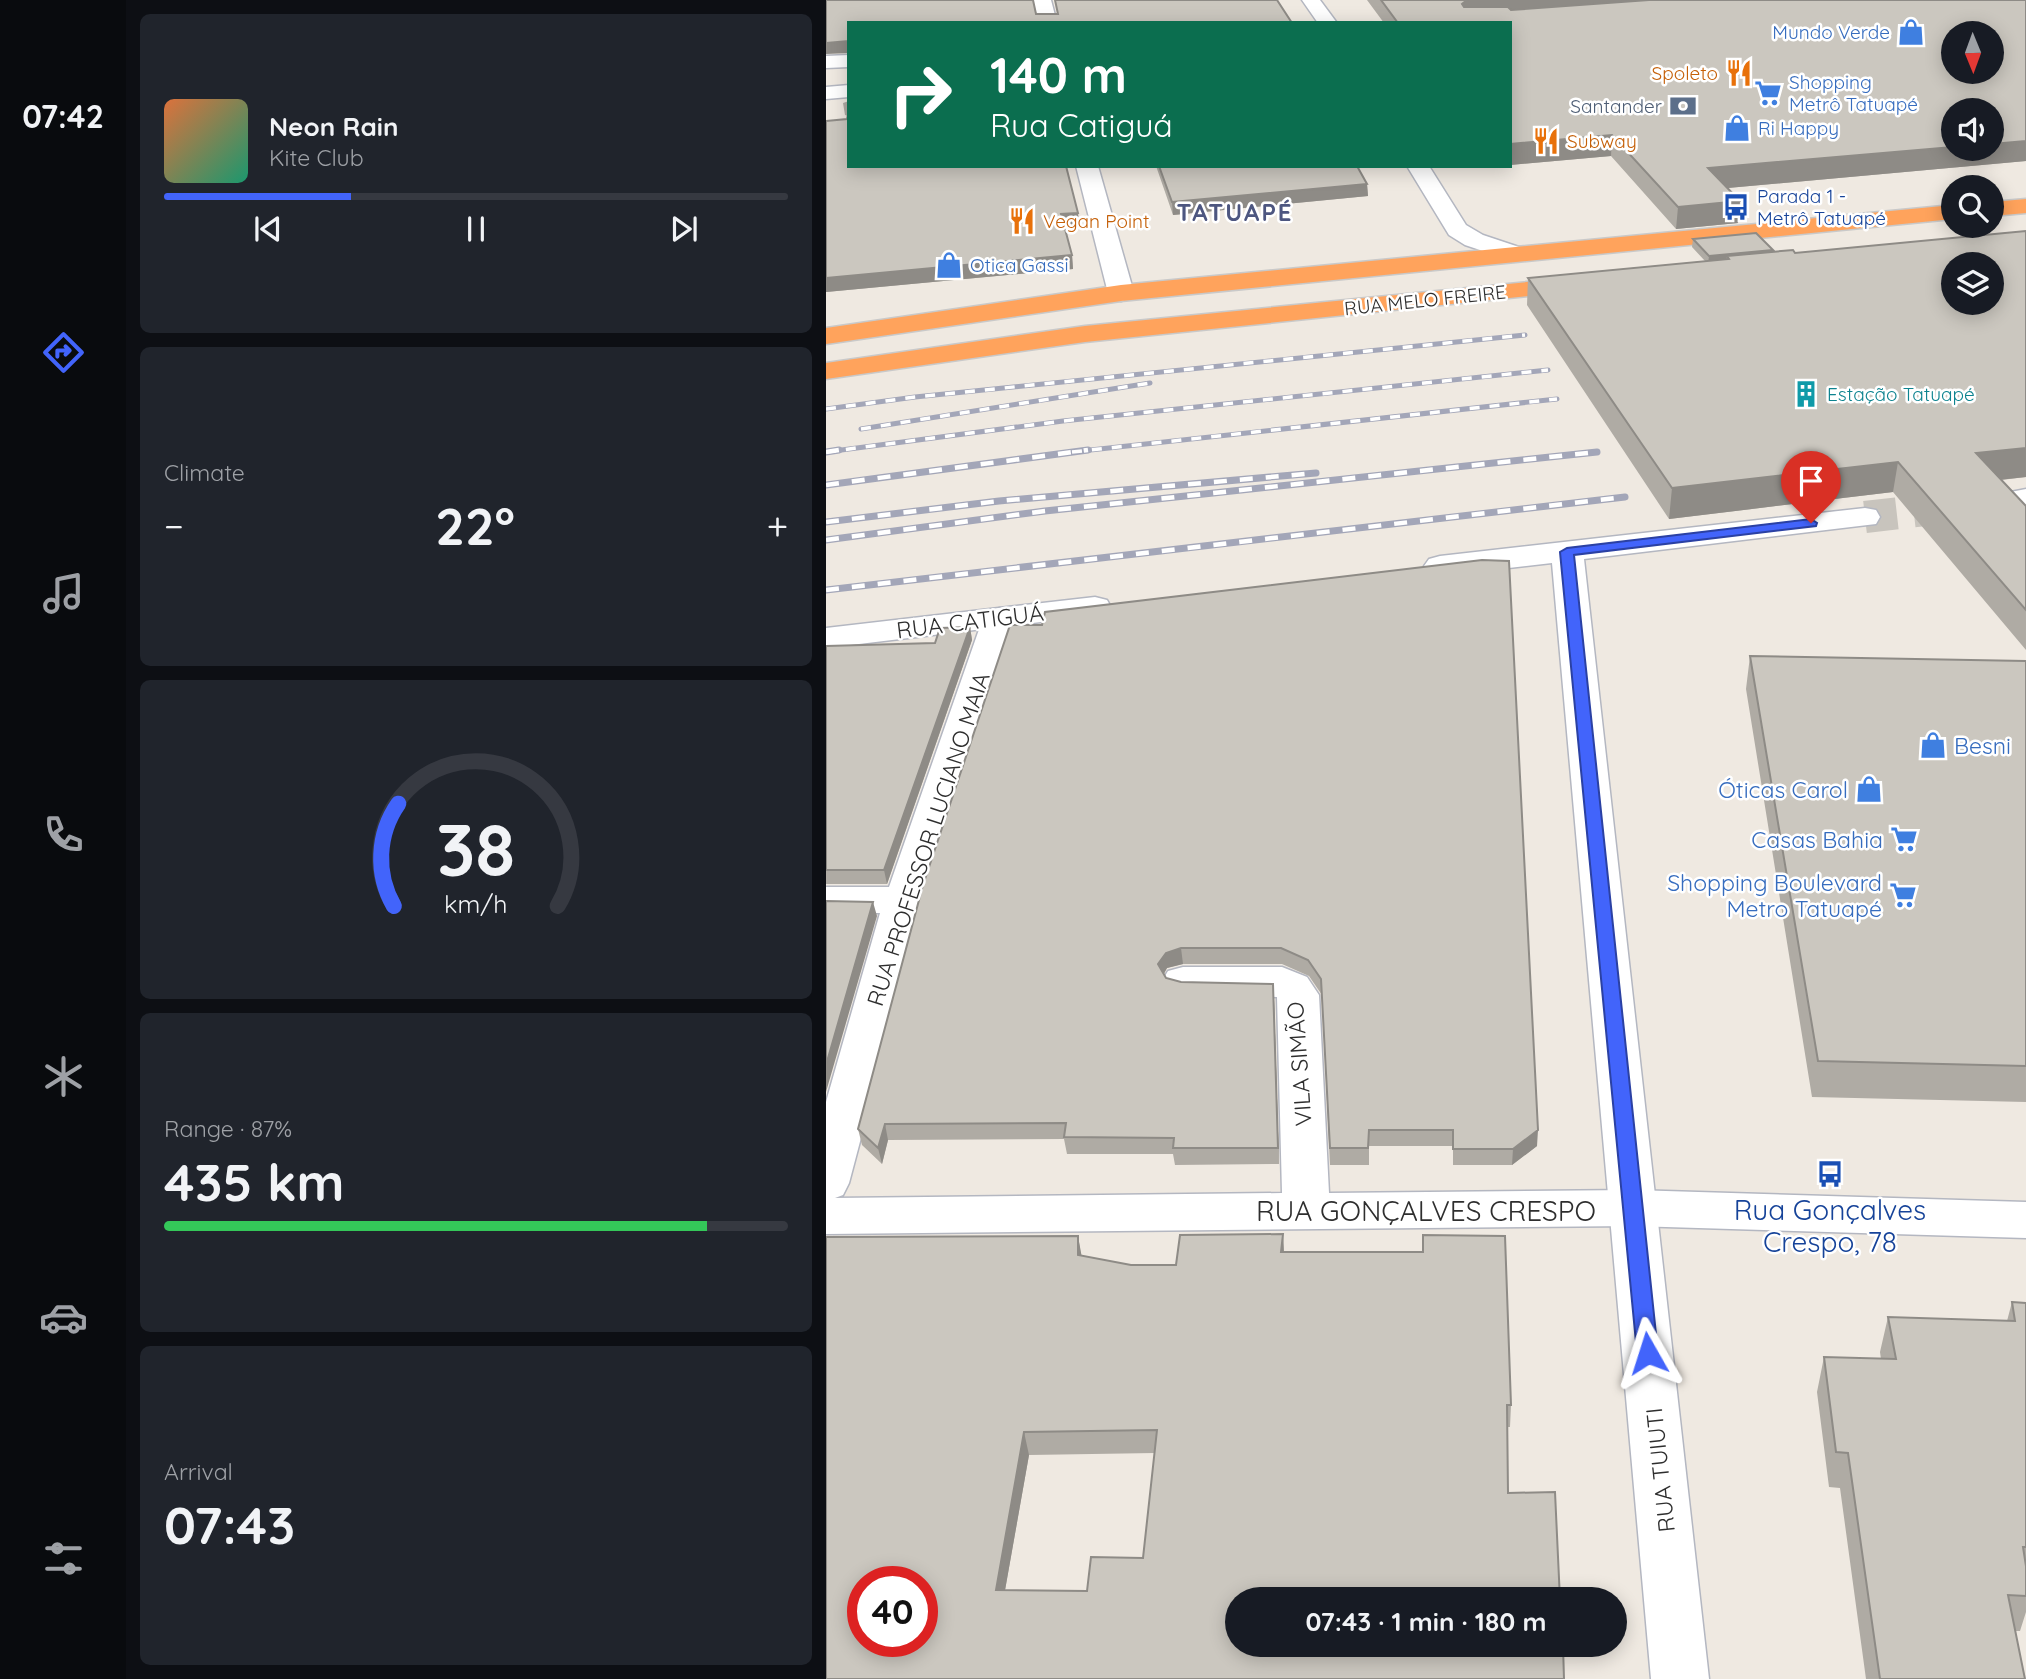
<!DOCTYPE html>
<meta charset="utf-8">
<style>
:root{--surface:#171b24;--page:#20242c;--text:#f1f3f6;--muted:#9ea1a6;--line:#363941;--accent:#4264fb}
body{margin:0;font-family:Quicksand,sans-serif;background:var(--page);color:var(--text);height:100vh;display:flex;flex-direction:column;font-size:26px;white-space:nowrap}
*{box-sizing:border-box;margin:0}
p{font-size:23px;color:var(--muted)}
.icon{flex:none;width:38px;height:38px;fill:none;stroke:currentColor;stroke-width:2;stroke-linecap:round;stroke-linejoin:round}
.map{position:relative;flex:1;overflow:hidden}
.panel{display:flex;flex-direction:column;gap:14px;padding:14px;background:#0d0f14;width:700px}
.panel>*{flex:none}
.top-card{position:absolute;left:21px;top:21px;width:665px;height:147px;border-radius:0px;box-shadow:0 4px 18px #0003;background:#0b6e4f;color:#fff;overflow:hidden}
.needle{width:46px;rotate:179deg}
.buttons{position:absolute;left:1115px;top:21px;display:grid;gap:14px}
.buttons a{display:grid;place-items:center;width:63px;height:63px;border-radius:50%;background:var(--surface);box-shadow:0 4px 18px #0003;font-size:35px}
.speed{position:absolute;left:21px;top:1566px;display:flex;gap:14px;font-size:35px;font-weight:700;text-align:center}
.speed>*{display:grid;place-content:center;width:91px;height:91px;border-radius:50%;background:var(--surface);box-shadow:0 4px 18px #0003;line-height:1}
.speed .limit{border:10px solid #d22;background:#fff;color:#111}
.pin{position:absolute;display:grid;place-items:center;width:60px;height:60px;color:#fff;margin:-72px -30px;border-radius:50% 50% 50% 0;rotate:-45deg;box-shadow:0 0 7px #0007}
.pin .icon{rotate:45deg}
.me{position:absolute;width:77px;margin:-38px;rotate:354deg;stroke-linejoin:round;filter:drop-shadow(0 0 5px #0008)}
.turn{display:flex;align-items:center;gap:24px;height:147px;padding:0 28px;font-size:32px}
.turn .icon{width:91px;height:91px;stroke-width:2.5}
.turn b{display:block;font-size:49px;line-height:60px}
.big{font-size:52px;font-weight:700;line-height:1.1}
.panel .widget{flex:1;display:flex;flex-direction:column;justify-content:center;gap:10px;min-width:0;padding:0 24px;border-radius:10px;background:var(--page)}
.panel .dial{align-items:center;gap:0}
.dial svg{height:182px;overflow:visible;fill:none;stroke:var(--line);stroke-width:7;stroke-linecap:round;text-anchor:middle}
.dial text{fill:var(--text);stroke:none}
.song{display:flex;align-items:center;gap:21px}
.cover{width:84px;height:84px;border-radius:10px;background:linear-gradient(135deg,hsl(20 70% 55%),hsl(160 70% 35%))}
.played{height:7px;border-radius:4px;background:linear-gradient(90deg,var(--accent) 30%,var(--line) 30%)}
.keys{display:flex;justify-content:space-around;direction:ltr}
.heat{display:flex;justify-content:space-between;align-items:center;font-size:38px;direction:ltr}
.charge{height:10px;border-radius:5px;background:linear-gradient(90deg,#34c759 87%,var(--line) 0)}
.trip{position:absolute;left:399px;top:1587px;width:402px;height:70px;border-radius:35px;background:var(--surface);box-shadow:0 4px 18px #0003;font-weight:700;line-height:70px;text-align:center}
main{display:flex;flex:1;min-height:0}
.dock{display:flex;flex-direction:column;width:126px;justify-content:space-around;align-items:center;background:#090b0e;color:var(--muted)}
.dock .icon{width:49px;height:49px}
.dock .on{color:var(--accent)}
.dock b{font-size:32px;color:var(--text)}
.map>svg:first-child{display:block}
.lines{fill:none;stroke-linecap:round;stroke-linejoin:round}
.secondary-tunnel{stroke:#c8c4bd;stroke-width:32;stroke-dasharray:32 17;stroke-linecap:butt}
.street-casing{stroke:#b4b7c1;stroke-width:3}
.secondary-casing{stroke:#b4b7c1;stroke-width:3}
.highway-casing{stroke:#c9c9c9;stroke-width:3}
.street{fill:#fff;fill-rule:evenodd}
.secondary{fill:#fff;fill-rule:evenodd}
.highway{fill:#ffa35c;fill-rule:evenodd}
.rail-far1-casing{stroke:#a3a6b8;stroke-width:5}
.rail-casing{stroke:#a3a6b8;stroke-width:7}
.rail-far1{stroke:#fff;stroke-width:3.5;stroke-dasharray:10;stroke-linecap:butt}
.rail{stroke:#fff;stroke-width:4.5;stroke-dasharray:13;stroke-linecap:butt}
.wall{fill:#afaba4;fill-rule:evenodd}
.shaded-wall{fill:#8e8b86}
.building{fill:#cbc7bf;stroke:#8e8b86;stroke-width:2;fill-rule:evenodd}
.route{fill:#4264fb;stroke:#2b41a3;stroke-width:2}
.labels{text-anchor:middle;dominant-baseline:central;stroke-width:5;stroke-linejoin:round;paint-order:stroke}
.far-shop-label{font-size:19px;fill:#366cbe;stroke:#fff;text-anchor:start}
.far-food-label{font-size:19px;fill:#c56008;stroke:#fff;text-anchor:start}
.far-service-label{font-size:19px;fill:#4e5e75;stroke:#fff;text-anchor:end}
.far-transit-label{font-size:19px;fill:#164399;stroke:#fff;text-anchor:start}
.far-street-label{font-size:19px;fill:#2e2e2e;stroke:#fff}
.far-culture-label{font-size:19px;fill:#0d838f;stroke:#fff;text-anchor:start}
.street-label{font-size:23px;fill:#2e2e2e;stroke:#fff}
.shop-label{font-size:23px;fill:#366cbe;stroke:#fff;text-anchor:end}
.far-district-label{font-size:24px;font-weight:bold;letter-spacing:2px;fill:#4d5680;stroke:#fff}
.near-transit-label{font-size:28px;fill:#164399;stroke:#fff}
.near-street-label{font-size:28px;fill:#2e2e2e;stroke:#fff}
</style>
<main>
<nav class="dock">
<b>07:42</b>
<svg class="icon on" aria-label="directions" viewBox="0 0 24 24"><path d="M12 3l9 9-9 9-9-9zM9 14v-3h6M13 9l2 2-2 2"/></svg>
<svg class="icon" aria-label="music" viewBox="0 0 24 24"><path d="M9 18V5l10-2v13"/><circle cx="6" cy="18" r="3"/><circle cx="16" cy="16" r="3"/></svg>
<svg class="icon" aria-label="phone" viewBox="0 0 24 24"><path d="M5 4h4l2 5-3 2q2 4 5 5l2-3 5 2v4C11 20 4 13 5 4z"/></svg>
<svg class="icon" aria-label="climate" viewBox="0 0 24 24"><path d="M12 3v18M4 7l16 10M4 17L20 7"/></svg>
<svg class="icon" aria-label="car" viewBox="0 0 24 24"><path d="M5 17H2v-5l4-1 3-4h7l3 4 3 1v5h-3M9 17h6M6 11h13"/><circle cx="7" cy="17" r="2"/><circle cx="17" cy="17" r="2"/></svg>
<svg class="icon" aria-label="filters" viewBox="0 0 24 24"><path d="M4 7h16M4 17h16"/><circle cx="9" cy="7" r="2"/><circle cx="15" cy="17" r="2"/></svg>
</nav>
<section class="panel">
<div class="widget">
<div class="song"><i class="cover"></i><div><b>Neon Rain</b><p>Kite Club</p></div></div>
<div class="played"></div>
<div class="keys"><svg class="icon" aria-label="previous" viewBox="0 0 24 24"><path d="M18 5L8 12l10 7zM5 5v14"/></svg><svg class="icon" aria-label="pause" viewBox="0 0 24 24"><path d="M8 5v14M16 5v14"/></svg><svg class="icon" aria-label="next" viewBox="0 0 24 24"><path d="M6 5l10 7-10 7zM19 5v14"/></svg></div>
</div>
<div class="widget"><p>Climate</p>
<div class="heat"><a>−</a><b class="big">22°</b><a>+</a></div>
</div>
<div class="widget dial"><svg viewBox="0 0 100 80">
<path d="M14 69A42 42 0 1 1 86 69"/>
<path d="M14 69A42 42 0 0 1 16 24" stroke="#4264fb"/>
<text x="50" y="56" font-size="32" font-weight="700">38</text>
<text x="50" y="72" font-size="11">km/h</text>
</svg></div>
<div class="widget"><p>Range · 87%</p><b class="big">435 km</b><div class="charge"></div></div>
<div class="widget"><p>Arrival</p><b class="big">07:43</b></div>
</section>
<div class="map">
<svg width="1200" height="1679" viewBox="0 0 1200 1679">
<rect width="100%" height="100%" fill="#efe9e1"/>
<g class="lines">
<path class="secondary-tunnel" d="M1039,517L1135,506"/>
<defs>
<path id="street" d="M207,0H225L231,23H213Z
M23,55V67L0,68V56Z
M23,85V97L0,99V87Z
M250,166H272L308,293L304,298L295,301L286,298L282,293Z
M174,608L186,611L191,618L98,900L23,1183L17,1195L9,1198L456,1193L451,997L357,995L342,991L336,981L342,971L357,967H456L481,977L493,995L503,1193L807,1190L1200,1202V1238L807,1226L0,1234V1102L54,913H0V887H63L157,618L162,611Z"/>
<path id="secondary" d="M476,0H494L511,23H492Z
M581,166H603L640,225L657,235L696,248L699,253L696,258L687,260L678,258L639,245L623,235Z
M1200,489V507L1180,510L1169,507L1165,501L1169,495Z
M1039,508L1050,510L1054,517L1050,524L758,559L883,1679H825L726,563L614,576L603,573L598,566L603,559L614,556Z
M269,597L281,600L285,607L281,614L0,648V628Z"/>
<path id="highway" d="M1200,199V213L1166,216V202Z
M1127,205V219L295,301L0,344V328L295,285Z
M752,277L761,280L765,285L761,290L259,342L0,379V363L259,326Z"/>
</defs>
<use href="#street" class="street-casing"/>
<use href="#secondary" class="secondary-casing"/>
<use href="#highway" class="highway-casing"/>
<use href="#street" class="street"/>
<use href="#secondary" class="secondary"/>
<use href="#highway" class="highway"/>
<defs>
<path id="rail-far1" d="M0,409L89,397L699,335
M35,429L324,383
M0,452L237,421L722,370
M246,452L731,399"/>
<path id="rail" d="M0,452L13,450
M0,485L262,450
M0,522L173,501L490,473
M0,540L219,511L771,452
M0,590L799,497"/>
</defs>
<use href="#rail-far1" class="rail-far1-casing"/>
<use href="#rail" class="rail-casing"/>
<use href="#rail-far1" class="rail-far1"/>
<use href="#rail" class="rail"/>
</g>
<path class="wall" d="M541,0H1200V161L901,188L914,201L912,223L850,229L785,156L684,165V23H558Z
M23,101V166H240L252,213L253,226L238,227L246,255L247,269L0,292V121L21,119L22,116L19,115L17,103Z
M330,166H531L541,184L542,196L347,215Z
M867,239L947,250V252L1200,477L1175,480L1200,506V650L1067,492L843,519L701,305L702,278L879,261L866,247Z
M184,625L711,1146L686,1165H627V1146H543V1165H504L496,995L483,976L456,964H357L341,968L338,974L340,978L355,982L448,1000L453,1164L349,1165L347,1154H241L238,1139L62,1140L56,1164L36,1145L32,1129Z
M144,627L146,640L61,884H0V646L109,643Z
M924,656L1200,661V1102L986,1097L920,689Z
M457,1234L458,1252L685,1405L684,1427H681L682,1493L0,1679L252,1236L255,1256L305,1265H350ZM329,1453L317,1558L261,1591L179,1590L203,1455Z
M1186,1302L1200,1303V1612L1194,1631H1189L1199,1679H1040L1014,1488L1003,1487L991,1392L998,1357L1055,1359L1054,1352L1062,1317L1181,1321Z"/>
<path class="shaded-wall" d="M641,0H856L647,14L636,4Z
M23,41V53L0,54V43Z
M786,135L785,156L684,165V144Z
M1200,141V161L880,190L882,168L1127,147V149H1166V144Z
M541,184L542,196L347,215L346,202Z
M914,201L912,223L850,229L852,207Z
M252,213L253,226L236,227L235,214Z
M947,250L946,258L901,256L900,263L882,264L883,256Z
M246,255L247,269L0,292V278Z
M1200,448V477L1144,483L1150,453Z
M1072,462L1067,492L843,519L846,488Z
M144,627L146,640L61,884L58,870Z
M47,902L51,916L0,1092V1065Z
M355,948L357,964L341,968L334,980L332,964L340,953Z
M447,984L448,1000L453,1164L452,1148Z
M59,1124L62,1140L56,1164L52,1148Z
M712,1130L711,1146L686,1165L687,1149Z
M457,1234L458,1256L455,1252Z
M252,1236L256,1258L252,1255Z
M198,1432L203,1455L175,1613L170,1590Z"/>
<path class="building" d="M0,0H207L210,14H232L229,0H451L466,23H23V41L0,43Z
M555,0H641L636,4L638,7H682L685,10L823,0H1200V141L1166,144V110H1127V147L882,168L914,201L852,207L786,135L684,144V23H572ZM1127,33H1166V72H1127Z
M23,110V166H240L252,213L235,214L246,255L0,278V121L21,119Z
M333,166H531L541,184L346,202Z
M1200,231V448L1150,453L1200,506V610L1072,462L846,488L702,278L903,259L901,256L967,250L969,253ZM1127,264H1166V303H1127Z
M930,233L947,250L883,256L867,239Z
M656,560L683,561L712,1130L687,1149H627V1130H543L542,1148H504L495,979L482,960L455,948H355L340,953L332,964L340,978L355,982L447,984L452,1148H347L348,1138L238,1137L240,1123L59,1124L52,1148L32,1129L97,885L184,625H216L219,612Z
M144,627L58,870H0V646L109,643L114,628Z
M924,656L1200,661V1066L992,1061Z
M0,901L47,902L0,1065Z
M457,1234L455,1252H597V1235L679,1236L685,1405H681L682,1493L729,1492L734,1600H411V1645H737L738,1679H0V1237L252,1236V1255L305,1265H350L354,1235ZM331,1430L317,1558L265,1557L261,1591L170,1590L198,1432ZM37,1582H96V1642H37Z
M1186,1302L1200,1303V1547H1197L1200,1566V1596L1182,1595L1199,1679H1054L1022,1453L1010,1452L998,1357L1070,1359L1062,1317L1189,1321Z"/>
<path class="route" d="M985,519L991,523L990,526L748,555L832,1353L829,1359L822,1362L814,1359L811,1353L734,552L741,548Z"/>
<defs>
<symbol id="shop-bare" viewBox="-9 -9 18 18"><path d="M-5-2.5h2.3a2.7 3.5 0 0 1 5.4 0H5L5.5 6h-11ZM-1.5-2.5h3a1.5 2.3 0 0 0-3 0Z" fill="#3f7fe0" stroke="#fff" stroke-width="2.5" paint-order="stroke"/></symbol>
<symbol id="restaurant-bare" viewBox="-9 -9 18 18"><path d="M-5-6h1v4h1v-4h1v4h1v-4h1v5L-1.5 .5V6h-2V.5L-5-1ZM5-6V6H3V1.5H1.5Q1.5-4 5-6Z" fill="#e8710a" stroke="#fff" stroke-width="2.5" paint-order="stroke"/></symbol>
<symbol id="supermarket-bare" viewBox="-9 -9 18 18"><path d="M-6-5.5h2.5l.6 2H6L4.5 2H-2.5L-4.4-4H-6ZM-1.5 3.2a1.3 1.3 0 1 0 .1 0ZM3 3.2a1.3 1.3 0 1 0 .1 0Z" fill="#3f7fe0" stroke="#fff" stroke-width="2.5" paint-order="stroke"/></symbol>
<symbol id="bank-bare" viewBox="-9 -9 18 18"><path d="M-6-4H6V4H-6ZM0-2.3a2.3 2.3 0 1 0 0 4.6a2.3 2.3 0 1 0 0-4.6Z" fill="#5c6f8a" stroke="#fff" stroke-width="2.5" paint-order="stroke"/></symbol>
<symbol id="bus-bare" viewBox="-9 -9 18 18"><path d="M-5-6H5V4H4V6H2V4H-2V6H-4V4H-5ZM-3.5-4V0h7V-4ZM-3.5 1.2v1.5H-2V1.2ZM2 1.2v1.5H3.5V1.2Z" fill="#1a4fb4" stroke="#fff" stroke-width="2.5" paint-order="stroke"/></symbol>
<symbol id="building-bare" viewBox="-9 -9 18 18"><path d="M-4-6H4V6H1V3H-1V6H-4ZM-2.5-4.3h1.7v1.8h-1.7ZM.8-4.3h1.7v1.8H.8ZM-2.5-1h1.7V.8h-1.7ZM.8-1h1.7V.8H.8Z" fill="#0f9aa8" stroke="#fff" stroke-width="2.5" paint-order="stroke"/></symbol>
</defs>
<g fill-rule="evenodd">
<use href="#shop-bare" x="1066" y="13" width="38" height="38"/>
<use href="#restaurant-bare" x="894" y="54" width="38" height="38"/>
<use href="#supermarket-bare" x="923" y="74" width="38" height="38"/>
<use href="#bank-bare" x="838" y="87" width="38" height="38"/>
<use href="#shop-bare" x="892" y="109" width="38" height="38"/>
<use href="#restaurant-bare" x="701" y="122" width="38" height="38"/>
<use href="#bus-bare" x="891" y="188" width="38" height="38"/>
<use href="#restaurant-bare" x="177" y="202" width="38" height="38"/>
<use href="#shop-bare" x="104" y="246" width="38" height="38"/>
<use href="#building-bare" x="961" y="375" width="38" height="38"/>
<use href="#shop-bare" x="1088" y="726" width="38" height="38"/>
<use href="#shop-bare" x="1024" y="770" width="38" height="38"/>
<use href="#supermarket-bare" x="1059" y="820" width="38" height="38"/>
<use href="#supermarket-bare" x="1058" y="876" width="38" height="38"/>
<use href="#bus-bare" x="985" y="1155" width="38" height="38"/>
</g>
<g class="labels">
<g class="far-shop-label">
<text x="1064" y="32" text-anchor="end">Mundo Verde</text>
<text x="963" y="82">Shopping<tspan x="963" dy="22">Metrô Tatuapé</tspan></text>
<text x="932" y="128">Ri Happy</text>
<text x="144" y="265">Otica Gassi</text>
</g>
<g class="far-food-label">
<text x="892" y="73" text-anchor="end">Spoleto</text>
<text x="741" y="141">Subway</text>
<text x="217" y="221">Vegan Point</text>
</g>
<g class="far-service-label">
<text x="836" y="106">Santander</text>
</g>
<g class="far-transit-label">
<text x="931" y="196">Parada 1 -<tspan x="931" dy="22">Metrô Tatuapé</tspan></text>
</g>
<g class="far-street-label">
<text transform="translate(599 300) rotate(-6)">RUA MELO FREIRE</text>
</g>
<g class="far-culture-label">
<text x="1001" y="394">Estação Tatuapé</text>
</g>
<g class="street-label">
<text transform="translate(144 621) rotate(-7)">RUA CATIGUÁ</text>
<text transform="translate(102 839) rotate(-72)">RUA PROFESSOR LUCIANO MAIA</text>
<text transform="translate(473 1064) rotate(-94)">VILA SIMÃO</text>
<text transform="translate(834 1470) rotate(-96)">RUA TUIUTI</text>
</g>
<g class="shop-label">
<text x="1128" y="745" text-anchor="start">Besni</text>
<text x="1022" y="789">Óticas Carol</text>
<text x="1057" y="839">Casas Bahia</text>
<text x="1056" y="882">Shopping Boulevard<tspan x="1056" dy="26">Metro Tatuapé</tspan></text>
</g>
<g class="far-district-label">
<text x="409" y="212">TATUAPÉ</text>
</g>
<g class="near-transit-label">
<text x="1004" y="1209">Rua Gonçalves<tspan x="1004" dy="32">Crespo, 78</tspan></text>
</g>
<g class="near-street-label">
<text x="600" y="1210">RUA GONÇALVES CRESPO</text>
</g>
</g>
</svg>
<div class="buttons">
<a><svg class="needle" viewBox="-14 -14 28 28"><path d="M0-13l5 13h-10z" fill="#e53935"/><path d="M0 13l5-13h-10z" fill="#9ea1a6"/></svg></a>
<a><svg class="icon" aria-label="sound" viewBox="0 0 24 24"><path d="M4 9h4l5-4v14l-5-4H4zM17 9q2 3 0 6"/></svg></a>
<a><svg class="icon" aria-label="search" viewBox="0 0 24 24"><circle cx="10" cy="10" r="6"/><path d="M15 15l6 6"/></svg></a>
<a><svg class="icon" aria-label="layers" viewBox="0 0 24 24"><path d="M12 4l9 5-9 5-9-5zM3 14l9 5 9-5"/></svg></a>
</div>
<div class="speed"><div class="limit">40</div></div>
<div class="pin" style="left:985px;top:523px;background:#d93025"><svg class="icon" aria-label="arrive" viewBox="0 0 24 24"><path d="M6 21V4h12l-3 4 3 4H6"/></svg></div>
<svg class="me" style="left:822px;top:1353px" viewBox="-20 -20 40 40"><path d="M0-17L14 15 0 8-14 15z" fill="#4264fb" stroke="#fff" stroke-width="4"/></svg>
<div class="trip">07:43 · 1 min · 180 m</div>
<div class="top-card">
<div class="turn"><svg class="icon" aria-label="right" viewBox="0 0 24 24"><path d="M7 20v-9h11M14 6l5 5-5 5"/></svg><div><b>140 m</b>Rua Catiguá</div></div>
</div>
</div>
</main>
